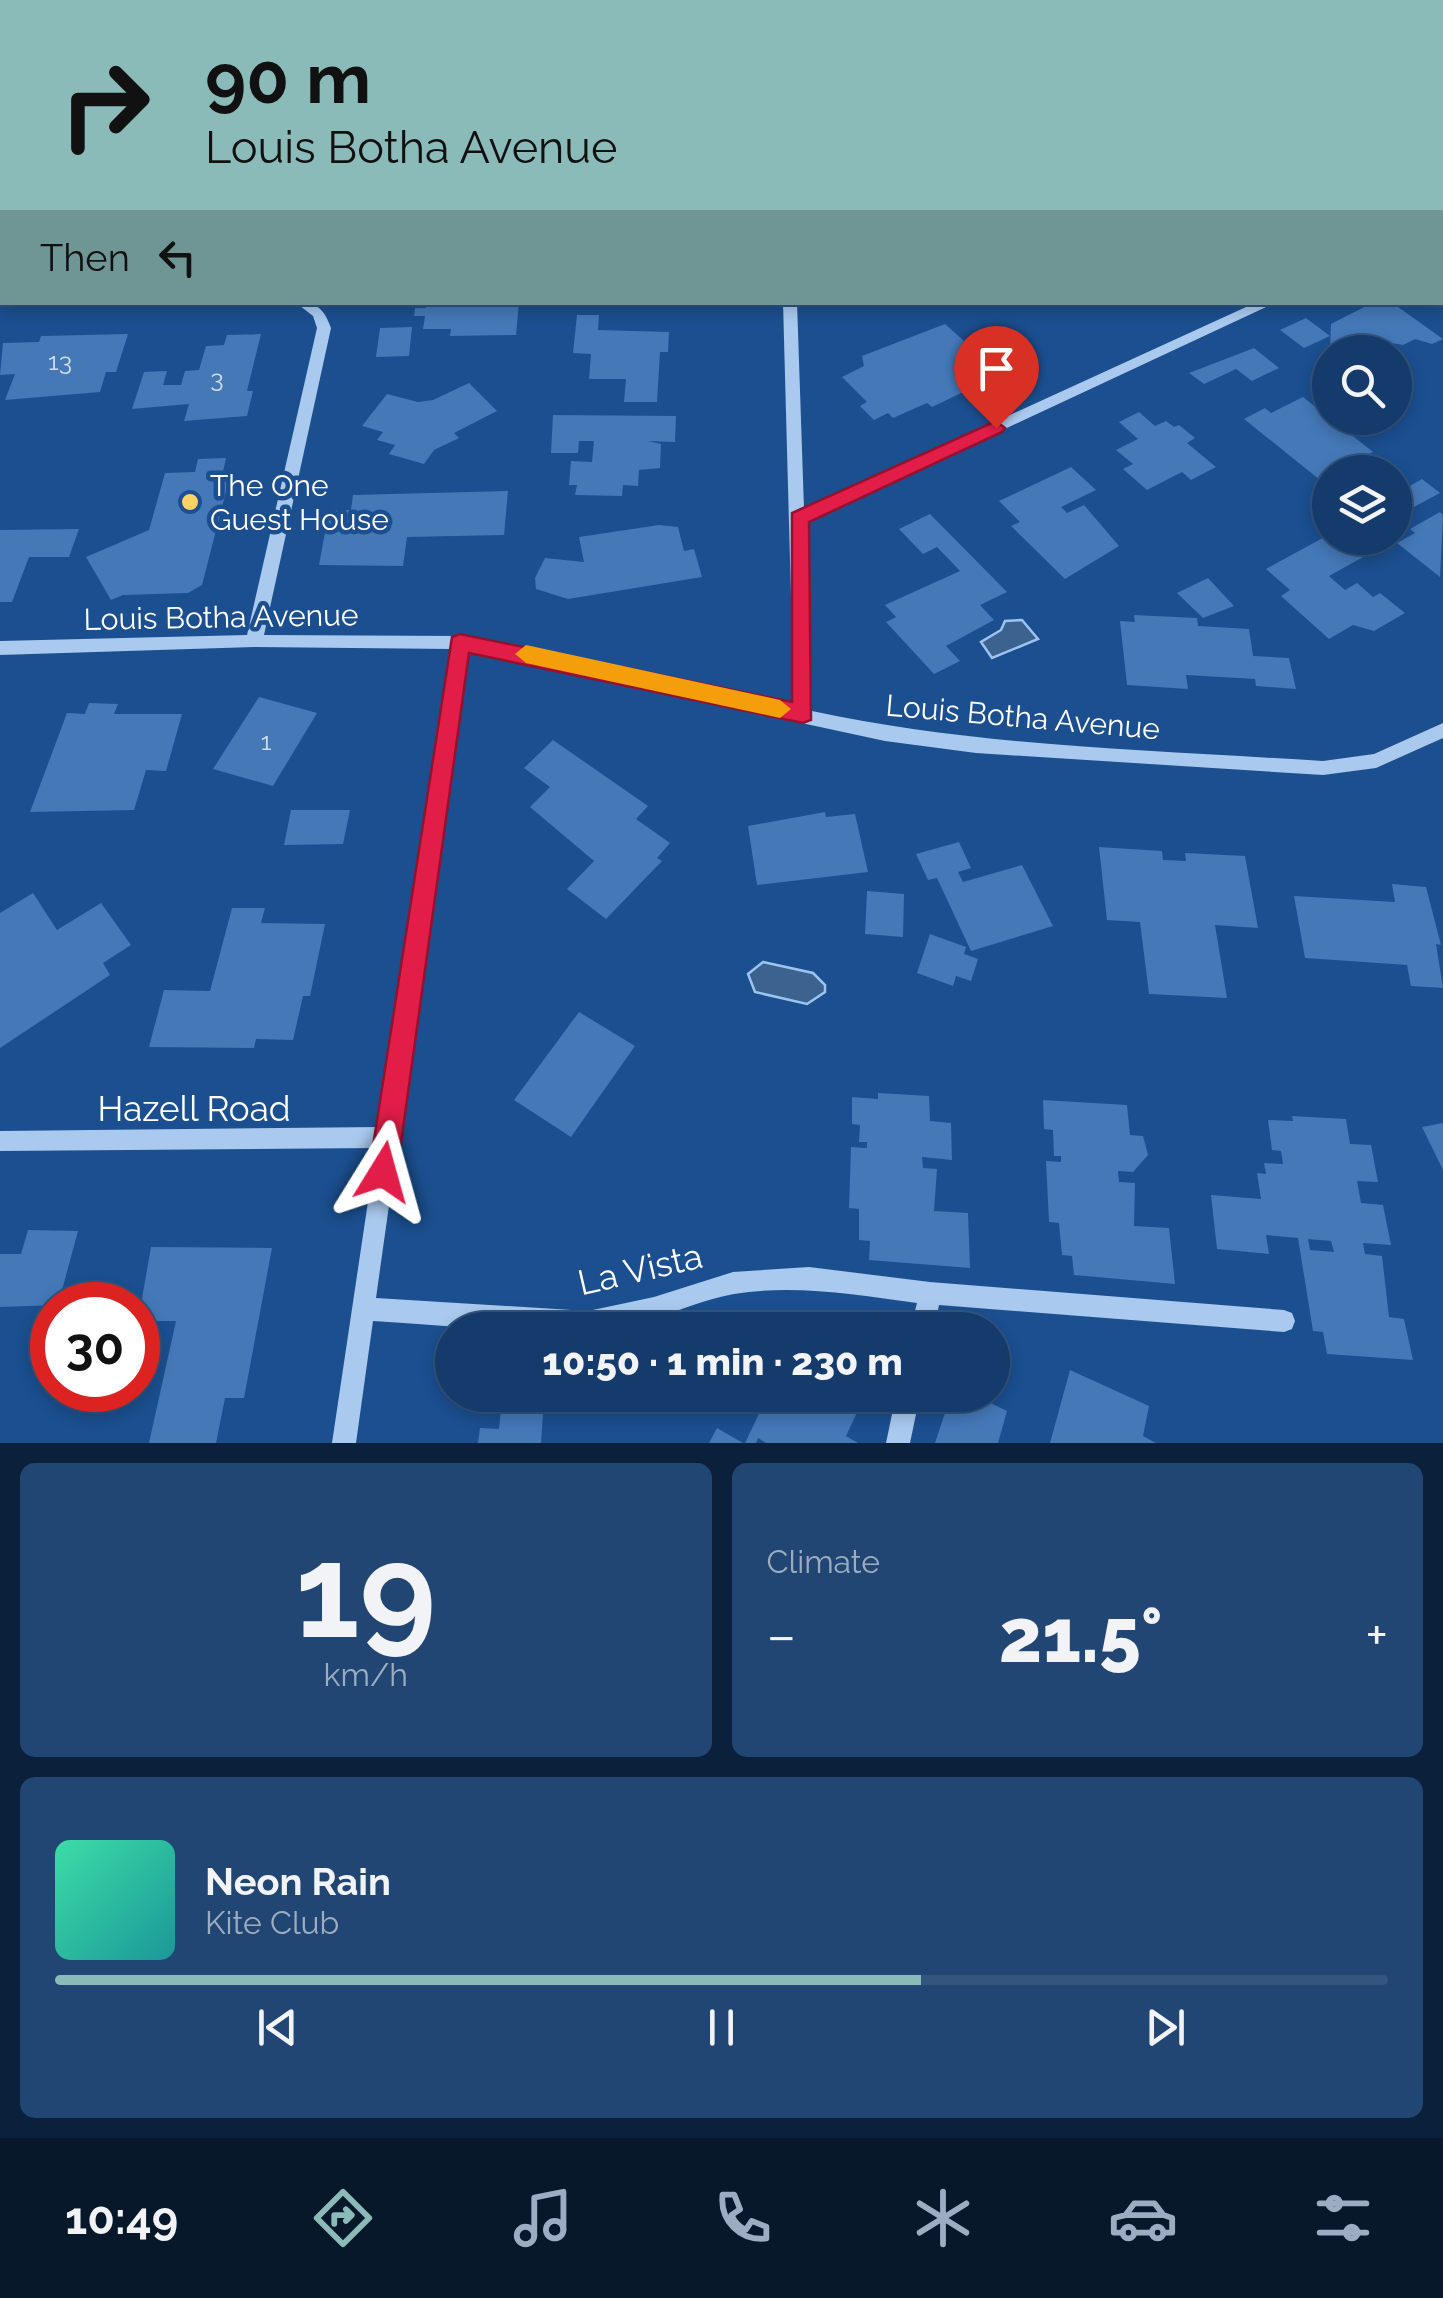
<!DOCTYPE html>
<meta charset="utf-8">
<style>
:root{--surface:#143b6b;--page:#214673;--text:#f1f3f6;--muted:#9dadc1;--line:#33557e;--accent:#8bbbb9}
body{margin:0;font-family:Raleway,sans-serif;background:var(--page);color:var(--text);height:100vh;display:flex;flex-direction:column;font-size:38px;white-space:nowrap}
*{box-sizing:border-box;margin:0}
p{font-size:32px;color:var(--muted)}
.icon{flex:none;width:55px;height:55px;fill:none;stroke:currentColor;stroke-width:2;stroke-linecap:round;stroke-linejoin:round}
.map{position:relative;height:1443px;overflow:hidden}
.side{display:flex;flex-direction:column;gap:20px;padding:20px;background:#0b203b;flex:1}
.side>*{flex:none}
.guide{position:absolute;left:0px;top:0px;width:1445px;height:305px;box-shadow:0 5px 15px #0003,0 0 0 2px var(--line);background:#8bbbb9;color:#111;overflow:hidden}
.controls{position:absolute;left:1312px;top:335px;display:grid;gap:20px}
.controls a{display:grid;place-items:center;width:100px;height:100px;border-radius:50%;background:var(--surface);box-shadow:0 5px 15px #0003,0 0 0 2px var(--line);font-size:50px}
.speed{position:absolute;left:30px;top:1282px;display:flex;gap:20px;font-size:50px;font-weight:700;text-align:center}
.speed>*{display:grid;place-content:center;width:130px;height:130px;border-radius:50%;background:var(--surface);box-shadow:0 5px 15px #0003,0 0 0 2px var(--line);line-height:1}
.speed .limit{border:15px solid #d22;background:#fff;color:#111}
.pin{position:absolute;display:grid;place-items:center;width:85px;height:85px;color:#fff;margin:-102px -42px;border-radius:50% 50% 50% 0;rotate:-45deg;box-shadow:0 0 10px #0007}
.pin .icon{rotate:45deg}
.me{position:absolute;width:110px;margin:-55px;rotate:8deg;stroke-linejoin:round;filter:drop-shadow(0 0 8px #0008)}
.turn{display:flex;align-items:center;gap:35px;height:210px;padding:0 40px;font-size:45px}
.turn .icon{width:130px;height:130px;stroke-width:2.5}
.turn b{display:block;font-size:70px;line-height:85px}
.then{display:flex;align-items:center;height:95px;padding:0 40px;background:#0003;gap:20px;font-size:38px}
.big{font-size:75px;font-weight:800;line-height:1.1}
.side .tile{flex:1;display:flex;flex-direction:column;justify-content:center;gap:15px;min-width:0;padding:0 35px;border-radius:15px;background:var(--page)}
.side .dial{align-items:center;gap:0}
.dial b{font-size:130px;line-height:1}
.song{display:flex;align-items:center;gap:30px}
.cover{width:120px;height:120px;border-radius:15px;background:linear-gradient(135deg,hsl(160 70% 55%),hsl(180 70% 35%))}
.played{height:10px;border-radius:5px;background:linear-gradient(90deg,var(--accent) 65%,var(--line) 65%)}
.keys{display:flex;justify-content:space-around;direction:ltr}
.heat{display:flex;justify-content:space-between;align-items:center;font-size:55px;direction:ltr}
.side .tiles{flex:1;display:grid;gap:20px;grid-template-columns:1fr 1fr}
.tile:last-child{grid-column:span 2}
.trip{position:absolute;left:435px;top:1312px;width:575px;height:100px;border-radius:50px;background:var(--surface);box-shadow:0 5px 15px #0003,0 0 0 2px var(--line);font-weight:800;line-height:100px;text-align:center}
.tabs{display:flex;height:160px;justify-content:space-around;align-items:center;background:#08182b;color:var(--muted)}
.tabs .icon{width:70px;height:70px}
.tabs .on{color:var(--accent)}
.tabs b{font-size:45px;color:var(--text)}
.map>svg:first-child{display:block}
.water{fill:#3c6290;stroke:#9cc4f0;stroke-width:2.5}
.building{fill:#4478b7;fill-rule:evenodd}
.lines{fill:none;stroke-linecap:round;stroke-linejoin:round}
.minor{fill:#a9c9ee;fill-rule:evenodd}
.route{fill:#e11d48;stroke:#92132f;stroke-width:2.5}
.slow{fill:#f59e0b}
.poi-dot{fill:#ffd166;stroke:#1b4f8f;stroke-width:4}
.labels{text-anchor:middle;dominant-baseline:central;stroke-width:9;stroke-linejoin:round;paint-order:stroke}
.number-label{font-size:25px;fill:#d0dded}
.poi-label{font-size:30px;fill:#fff;stroke:#1b4f8f;text-anchor:start}
.street-label{font-size:30px;fill:#fff;stroke:#1b4f8f}
.near-street-label{font-size:35px;fill:#fff;stroke:#1b4f8f}
</style>
<div class="map">
<svg width="1443" height="1443" viewBox="0 0 1443 1443">
<rect width="100%" height="100%" fill="#1b4f8f"/>
<path class="water" d="M1022,620L1038,639L992,658L981,642L1001,630L1005,621Z
M763,962L813,973L825,985V992L807,1004L755,992L748,974Z"/>
<path class="building" d="M427,302H462V307L519,302L516,335L450,336L451,329H423L425,316H414L415,308H426Z
M1374,302H1391L1443,339L1432,344L1415,339L1403,345L1392,343L1387,352H1330L1331,324Z
M577,315H599L598,330L669,332L668,352H660L657,402H624L626,379H589L591,354L573,353Z
M1306,318L1330,336L1304,348L1280,330Z
M945,324L1001,374L932,407L927,403L893,418L888,413L874,420L860,406L867,402L842,377L864,366L862,356Z
M412,327L409,356L376,357L380,328Z
M128,334L116,372H106L100,392L5,400L15,374L0,375L3,343L39,342L41,336Z
M261,334L247,391H253L247,416L184,421L189,404L132,409L144,372L167,371L163,385H181L185,371L199,370L206,346L224,345L227,335Z
M1254,348L1279,368L1252,381L1236,369L1204,384L1189,373Z
M469,383L497,411L454,433L459,438L434,450L424,464L389,454L395,445L377,440L383,432L362,426L387,394L418,402L433,400Z
M1303,397L1322,412L1330,408V418H1353L1339,425L1373,452L1320,480L1244,419L1265,408L1271,413Z
M1139,412L1155,426L1166,421L1174,427L1179,425L1195,438L1187,443L1216,467L1191,480L1182,472L1147,490L1123,469L1133,464L1116,450L1138,439L1119,422Z
M553,415L676,416L675,442L648,441L661,444L660,468L639,470L638,486L623,485L622,496L575,495L577,485H569L571,461L592,462L594,441H579L578,453H551Z
M226,458L223,472H231L202,585L188,593L123,595L111,600L86,557L149,530L165,473L195,472L198,459Z
M1071,467L1096,490L1061,507L1067,513L1084,505L1119,546L1065,579L1011,526L1020,522L999,501Z
M1422,479L1440,493L1414,507L1397,493Z
M508,491L504,535L407,537L403,566L319,565L329,511L351,510L353,495Z
M1440,512L1443,515L1440,577L1397,543L1415,533L1410,529Z
M930,514L1007,592L980,605L994,620L946,646L960,661L934,674L886,622L896,617L885,605L960,571L937,547L923,554L899,529Z
M659,525L678,527L684,551L694,549L702,577L568,599L536,589L535,578L545,558L584,562L579,537Z
M79,529L69,557H29L12,602H0V530Z
M1330,534L1343,538L1365,556L1329,576L1345,590L1357,583L1373,597L1380,593L1405,613L1374,631L1353,625L1329,639L1281,596L1290,590L1266,569Z
M1208,578L1234,606L1203,618L1177,593Z
M1134,615L1197,618L1198,626L1249,629L1253,656L1289,658L1296,689L1256,686L1255,679L1186,675L1188,689L1127,685L1120,621L1135,622Z
M259,697L317,713L273,786L213,769Z
M89,703L118,704L114,714H182L166,771L146,770L134,810L30,812L67,713L85,714Z
M553,740L648,806L636,819L670,843L657,858L662,861L606,919L567,889L594,861L530,807L550,787L524,768Z
M291,810H350L343,844L284,845Z
M825,812L826,817L855,814L868,872L757,885L748,826Z
M959,842L971,868L958,872L963,882L1022,865L1053,926L971,951L937,878L928,880L916,854Z
M1099,847L1162,851L1163,860L1186,861L1185,853L1245,856L1258,928L1215,925L1227,998L1149,994L1140,922L1107,920Z
M1392,884L1426,887L1441,945L1436,944L1443,988L1411,986L1407,965L1305,958L1294,896L1395,902Z
M867,891L904,894L903,937L865,934Z
M33,893L57,930L101,903L131,945L103,963L110,975L0,1048V913Z
M232,908H265L261,923L325,924L310,996H303L293,1040L256,1039L254,1048L149,1047L164,990L210,991Z
M930,934L966,947L964,954L978,959L971,981L956,976L953,986L917,973Z
M579,1012L635,1046L571,1137L514,1100Z
M878,1093L929,1096L930,1121L951,1123L952,1160L922,1157L923,1168L937,1169L934,1211L968,1213L970,1268L869,1260L870,1241L859,1240V1209L849,1208L851,1147L867,1148V1142H859L860,1125L852,1124V1097L878,1099Z
M1043,1100L1127,1105L1130,1135L1143,1136L1148,1155L1133,1172L1118,1171L1119,1182L1135,1183L1134,1226L1169,1228L1175,1284L1074,1275L1072,1256L1062,1255L1059,1223L1049,1222L1046,1161L1061,1162V1156H1054L1053,1130L1044,1129Z
M1292,1116L1346,1119L1350,1144L1371,1145L1378,1182L1357,1181L1361,1203L1383,1205L1391,1245L1363,1243L1365,1254L1382,1256L1389,1317L1404,1319L1413,1360L1327,1354L1323,1332L1313,1331L1298,1238L1266,1235L1269,1254L1217,1249L1211,1195L1261,1199L1257,1173L1266,1174L1264,1163L1283,1164L1281,1151L1272,1150L1268,1120L1293,1121ZM1308,1239L1331,1241L1334,1252L1310,1250Z
M1443,1123V1170L1422,1127Z
M28,1230L78,1231L58,1305L0,1307V1254H21Z
M151,1247L272,1248L244,1398H225L216,1443H149L176,1321H138Z
M1070,1370L1149,1406L1143,1436L1156,1443H1050Z
M768,1395H847L861,1404L846,1436L858,1443H766L758,1438L756,1443H745Z
M951,1395H974L1007,1411L998,1443H935Z
M502,1399H544L541,1443H478L480,1428L499,1429Z
M717,1428L743,1443H709Z"/>
<g class="lines">
<path class="minor" d="M1401,0H1415L1416,2H1403Z
M1442,17H1443V23H1442Z
M0,82L2,83V89L0,90Z
M1442,219H1443V227H1442Z
M0,297H2V302L7,304L0,305Z
M295,302C316,302 324,308 331,328L264,635L460,636L794,708L783,302H797L804,509L1257,302H1277L805,522L812,711C980,747 1152,750 1323,761L1374,754L1443,723V738L1376,768L1323,775L976,753L885,741L467,651L376,1298L588,1311L654,1297L733,1272L809,1267L930,1282L1284,1310L1292,1313L1295,1321L1292,1329L1284,1332L939,1305L934,1330H910L917,1303C856,1295 795,1284 734,1294C689,1302 648,1327 602,1330C526,1335 449,1325 373,1321L356,1443H332L376,1148L0,1151V1131L379,1127L451,649L254,647L0,655V641L247,635L317,328L313,316Z
M896,1395H920L910,1443H886Z"/>
</g>
<path class="route" d="M996,421L1005,428L1002,432L809,522L811,720L803,723L469,653L397,1172L393,1181L383,1186L373,1181L369,1172L452,637L460,634L792,702V513Z"/>
<path class="slow" d="M526,645L780,700L791,709L780,718L526,663L515,654Z"/>
<circle class="poi-dot" cx="190" cy="502" r="10"/>
<g class="labels">
<g class="number-label">
<text x="60" y="361">13</text>
<text x="217" y="378">3</text>
<text x="266" y="741">1</text>
</g>
<g class="poi-label">
<text x="210" y="485">The One<tspan x="210" dy="34">Guest House</tspan></text>
</g>
<g class="street-label">
<text transform="translate(221 617) rotate(-1)">Louis Botha Avenue</text>
<text transform="translate(1023 717) rotate(5)">Louis Botha Avenue</text>
</g>
<g class="near-street-label">
<text x="194" y="1108">Hazell Road</text>
<text transform="translate(640 1269) rotate(-13)">La Vista</text>
</g>
</g>
</svg>
<div class="controls">
<a><svg class="icon" aria-label="search" viewBox="0 0 24 24"><circle cx="10" cy="10" r="6"/><path d="M15 15l6 6"/></svg></a>
<a><svg class="icon" aria-label="layers" viewBox="0 0 24 24"><path d="M12 4l9 5-9 5-9-5zM3 14l9 5 9-5"/></svg></a>
</div>
<div class="speed"><div class="limit">30</div></div>
<div class="pin" style="left:996px;top:428px;background:#d93025"><svg class="icon" aria-label="arrive" viewBox="0 0 24 24"><path d="M6 21V4h12l-3 4 3 4H6"/></svg></div>
<svg class="me" style="left:383px;top:1172px" viewBox="-20 -20 40 40"><path d="M0-17L14 15 0 8-14 15z" fill="#e11d48" stroke="#fff" stroke-width="4"/></svg>
<div class="trip">10:50 · 1 min · 230 m</div>
<div class="guide">
<div class="turn"><svg class="icon" aria-label="right" viewBox="0 0 24 24"><path d="M7 20v-9h11M14 6l5 5-5 5"/></svg><div><b>90 m</b>Louis Botha Avenue</div></div>
<div class="then">Then<svg class="icon" aria-label="left" viewBox="0 0 24 24"><path d="M17 20v-9H6M10 6l-5 5 5 5"/></svg></div>
</div>
</div>
<section class="side">
<div class="tiles">
<div class="tile dial"><b>19</b><p>km/h</p></div>
<div class="tile"><p>Climate</p>
<div class="heat"><a>−</a><b class="big">21.5°</b><a>+</a></div>
</div>
<div class="tile">
<div class="song"><i class="cover"></i><div><b>Neon Rain</b><p>Kite Club</p></div></div>
<div class="played"></div>
<div class="keys"><svg class="icon" aria-label="previous" viewBox="0 0 24 24"><path d="M18 5L8 12l10 7zM5 5v14"/></svg><svg class="icon" aria-label="pause" viewBox="0 0 24 24"><path d="M8 5v14M16 5v14"/></svg><svg class="icon" aria-label="next" viewBox="0 0 24 24"><path d="M6 5l10 7-10 7zM19 5v14"/></svg></div>
</div>
</div>
</section>
<nav class="tabs">
<b>10:49</b>
<svg class="icon on" aria-label="directions" viewBox="0 0 24 24"><path d="M12 3l9 9-9 9-9-9zM9 14v-3h6M13 9l2 2-2 2"/></svg>
<svg class="icon" aria-label="music" viewBox="0 0 24 24"><path d="M9 18V5l10-2v13"/><circle cx="6" cy="18" r="3"/><circle cx="16" cy="16" r="3"/></svg>
<svg class="icon" aria-label="phone" viewBox="0 0 24 24"><path d="M5 4h4l2 5-3 2q2 4 5 5l2-3 5 2v4C11 20 4 13 5 4z"/></svg>
<svg class="icon" aria-label="climate" viewBox="0 0 24 24"><path d="M12 3v18M4 7l16 10M4 17L20 7"/></svg>
<svg class="icon" aria-label="car" viewBox="0 0 24 24"><path d="M5 17H2v-5l4-1 3-4h7l3 4 3 1v5h-3M9 17h6M6 11h13"/><circle cx="7" cy="17" r="2"/><circle cx="17" cy="17" r="2"/></svg>
<svg class="icon" aria-label="filters" viewBox="0 0 24 24"><path d="M4 7h16M4 17h16"/><circle cx="9" cy="7" r="2"/><circle cx="15" cy="17" r="2"/></svg>
</nav>
